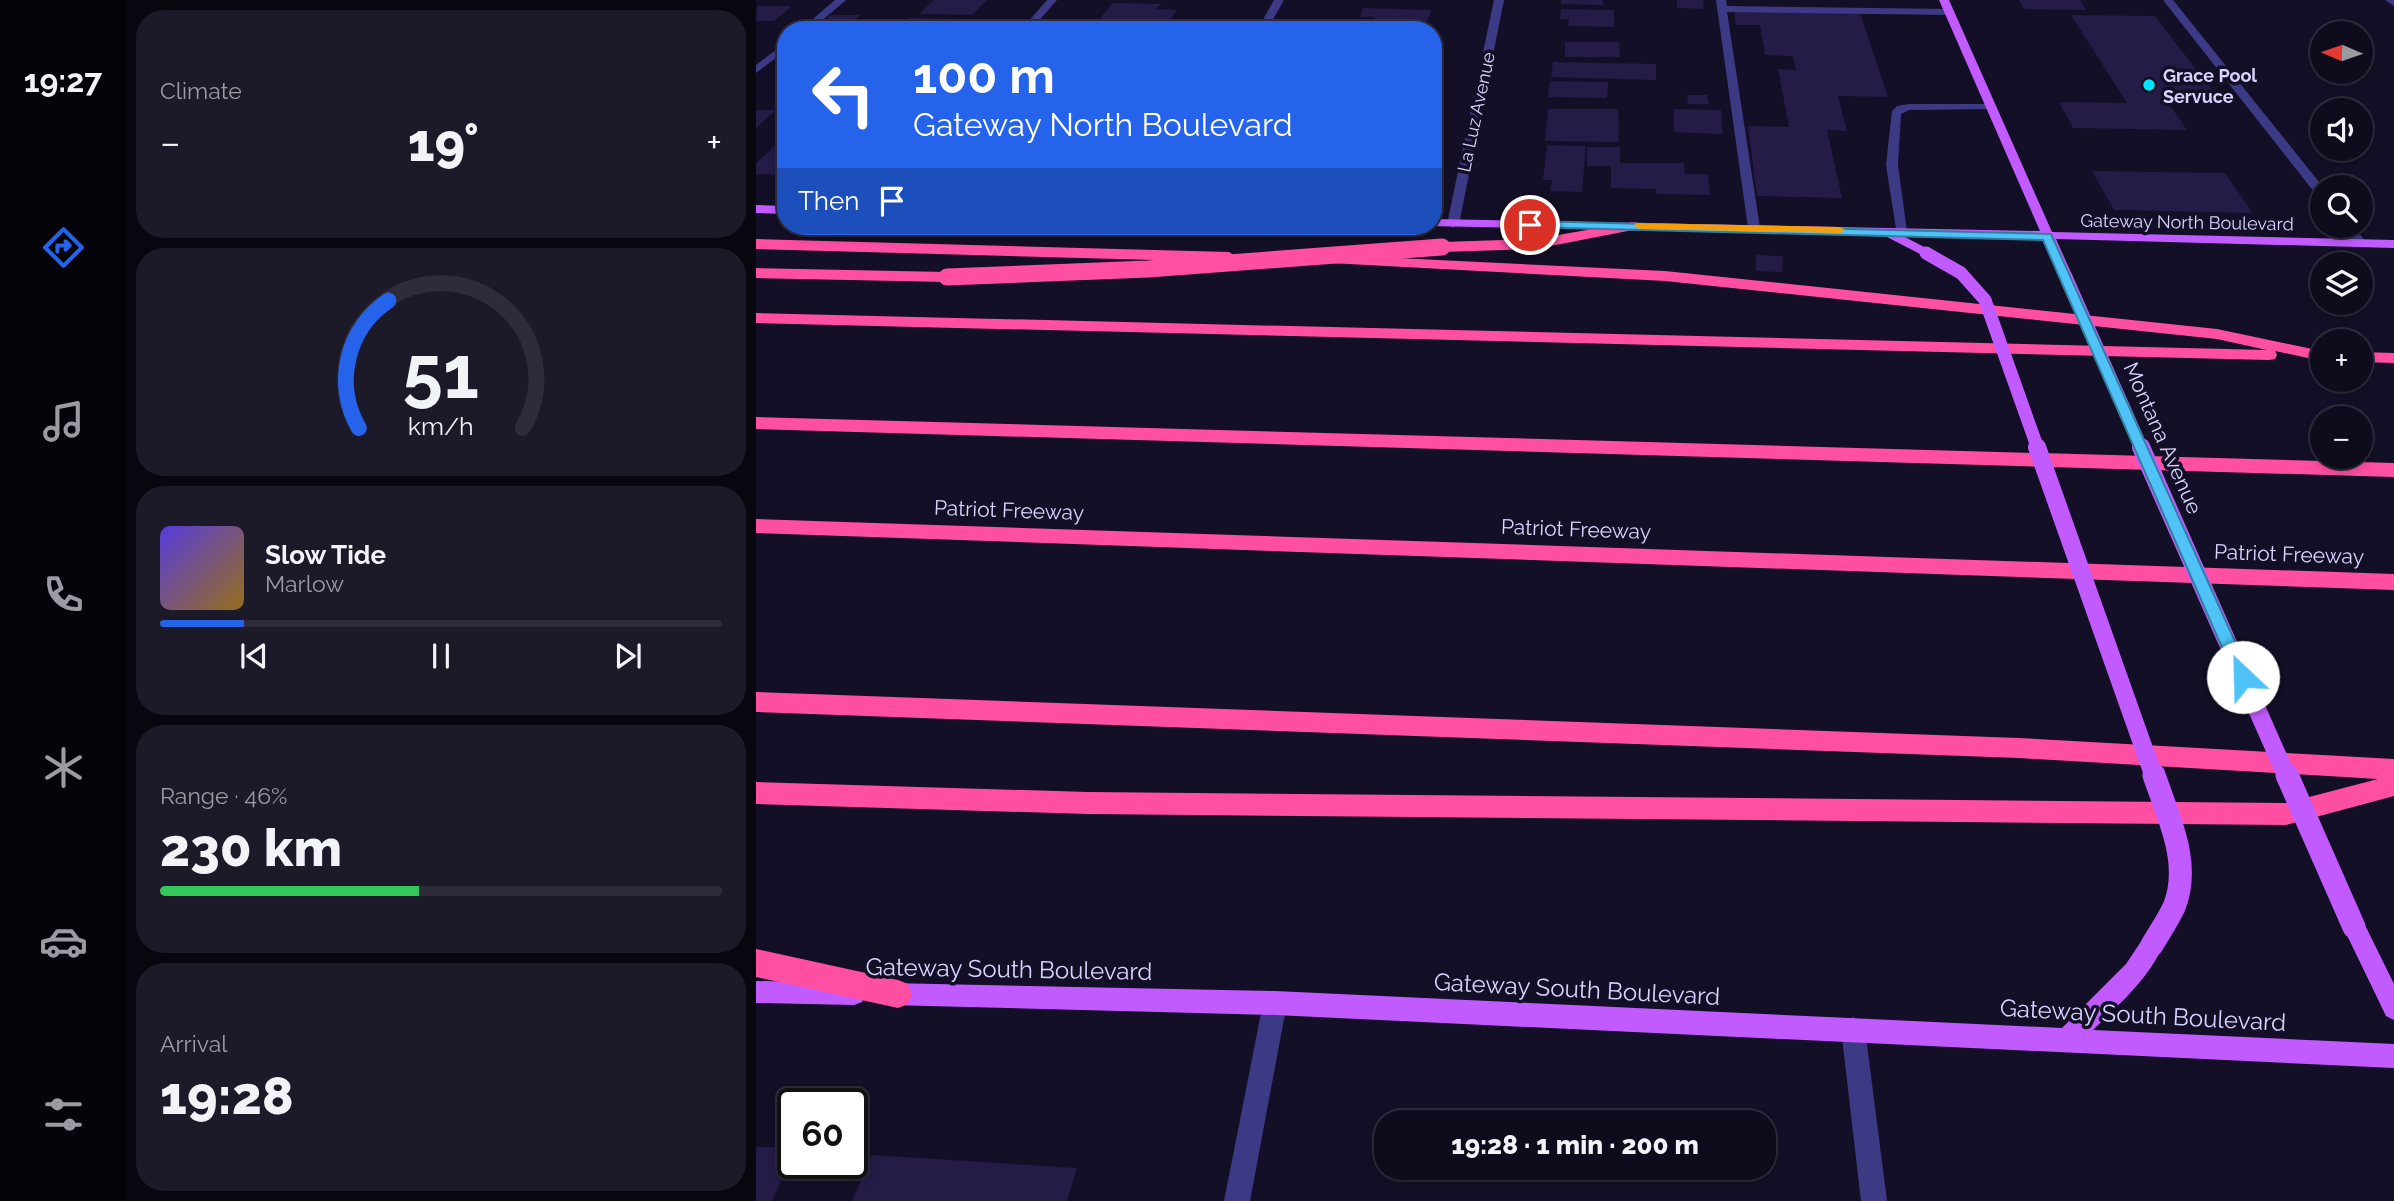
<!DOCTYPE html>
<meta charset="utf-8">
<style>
:root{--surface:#0e0b1c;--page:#1c1929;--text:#f1f3f6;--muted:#9b9ba3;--line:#2e2b3b;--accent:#2563eb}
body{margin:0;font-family:Raleway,sans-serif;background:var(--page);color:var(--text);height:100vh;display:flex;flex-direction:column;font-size:26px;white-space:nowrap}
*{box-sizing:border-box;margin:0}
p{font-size:23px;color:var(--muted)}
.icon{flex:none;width:38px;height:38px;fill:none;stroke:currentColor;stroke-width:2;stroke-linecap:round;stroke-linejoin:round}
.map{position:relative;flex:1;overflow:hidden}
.drawer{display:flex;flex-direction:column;gap:10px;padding:10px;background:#08060f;width:630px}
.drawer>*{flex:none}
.guide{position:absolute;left:21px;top:21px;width:665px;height:214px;border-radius:28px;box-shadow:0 4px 10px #0003,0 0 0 2px var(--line);background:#2563eb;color:#fff;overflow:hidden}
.needle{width:46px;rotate:272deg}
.buttons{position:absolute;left:1554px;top:21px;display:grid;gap:14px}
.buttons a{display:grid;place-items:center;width:63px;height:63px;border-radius:50%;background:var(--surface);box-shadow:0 4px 10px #0003,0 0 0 2px var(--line);font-size:35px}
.speed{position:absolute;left:21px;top:1088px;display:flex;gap:14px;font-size:35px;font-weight:700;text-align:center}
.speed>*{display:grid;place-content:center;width:91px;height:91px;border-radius:50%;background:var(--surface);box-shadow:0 4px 10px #0003,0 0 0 2px var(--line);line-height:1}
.speed .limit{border:4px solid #111;border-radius:10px;background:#fff;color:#111}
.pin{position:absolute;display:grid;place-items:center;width:60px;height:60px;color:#fff;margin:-30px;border:4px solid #fff;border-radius:50%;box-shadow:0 2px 7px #0007}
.me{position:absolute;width:77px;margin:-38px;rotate:336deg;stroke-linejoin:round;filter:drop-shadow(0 0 5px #0008)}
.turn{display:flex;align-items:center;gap:24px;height:147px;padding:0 21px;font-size:32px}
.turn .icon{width:91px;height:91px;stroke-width:2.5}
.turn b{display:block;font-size:49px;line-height:60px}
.then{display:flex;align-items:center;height:66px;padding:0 21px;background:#0003;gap:14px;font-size:26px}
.big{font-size:52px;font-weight:800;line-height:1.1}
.drawer .widget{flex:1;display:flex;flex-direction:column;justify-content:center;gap:10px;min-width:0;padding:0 24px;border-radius:28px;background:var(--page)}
.drawer .dial{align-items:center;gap:0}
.dial svg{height:182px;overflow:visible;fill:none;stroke:var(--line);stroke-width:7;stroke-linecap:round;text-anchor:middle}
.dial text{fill:var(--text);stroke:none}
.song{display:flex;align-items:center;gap:21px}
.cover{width:84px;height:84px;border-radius:10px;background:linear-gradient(135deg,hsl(250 70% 55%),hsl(40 70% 35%))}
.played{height:7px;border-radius:4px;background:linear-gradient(90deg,var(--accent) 15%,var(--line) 15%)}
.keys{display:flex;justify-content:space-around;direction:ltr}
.heat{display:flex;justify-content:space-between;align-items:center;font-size:38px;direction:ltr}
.charge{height:10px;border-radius:5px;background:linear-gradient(90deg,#34c759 46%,var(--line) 0)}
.trip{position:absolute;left:618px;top:1110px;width:402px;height:70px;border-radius:28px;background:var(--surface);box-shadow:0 4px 10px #0003,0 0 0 2px var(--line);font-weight:800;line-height:70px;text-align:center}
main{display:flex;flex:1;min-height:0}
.tabs{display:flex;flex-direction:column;width:126px;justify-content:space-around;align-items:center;background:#06040b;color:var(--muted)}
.tabs .icon{width:49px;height:49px}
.tabs .on{color:var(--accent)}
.tabs b{font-size:32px;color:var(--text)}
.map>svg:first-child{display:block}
.building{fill:#241b47}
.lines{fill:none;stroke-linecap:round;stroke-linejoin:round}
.minor{fill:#3d3a85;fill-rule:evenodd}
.major{fill:#c25bff;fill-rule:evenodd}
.highway{fill:#ff4fa3;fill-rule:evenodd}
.major-bridge-far2{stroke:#c25bff;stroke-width:13}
.major-bridge-far1{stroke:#c25bff;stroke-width:18}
.major-bridge{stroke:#c25bff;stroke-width:23}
.highway-bridge{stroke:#ff4fa3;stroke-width:17}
.route{fill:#4fc3f7;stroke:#337fa1;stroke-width:2}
.slow{fill:#f59e0b}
.poi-dot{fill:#00e5ff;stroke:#130f26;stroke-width:2.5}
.labels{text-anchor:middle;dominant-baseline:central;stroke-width:7;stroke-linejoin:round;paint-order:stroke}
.far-poi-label{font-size:18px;font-weight:bold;fill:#d9d4ff;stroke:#130f26;text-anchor:start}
.far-street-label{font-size:18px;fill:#d9d4ff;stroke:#130f26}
.street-label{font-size:21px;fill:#d9d4ff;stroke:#130f26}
.near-street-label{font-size:24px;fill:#d9d4ff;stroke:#130f26}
</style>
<main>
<nav class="tabs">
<b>19:27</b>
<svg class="icon on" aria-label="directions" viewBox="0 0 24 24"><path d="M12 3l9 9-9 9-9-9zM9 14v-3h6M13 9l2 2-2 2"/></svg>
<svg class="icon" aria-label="music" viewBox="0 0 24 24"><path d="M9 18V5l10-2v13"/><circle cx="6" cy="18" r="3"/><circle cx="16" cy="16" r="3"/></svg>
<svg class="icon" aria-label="phone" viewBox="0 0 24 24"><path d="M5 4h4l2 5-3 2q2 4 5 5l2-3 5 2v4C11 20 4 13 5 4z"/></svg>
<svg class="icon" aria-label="climate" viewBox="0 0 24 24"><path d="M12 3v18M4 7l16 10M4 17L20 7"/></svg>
<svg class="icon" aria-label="car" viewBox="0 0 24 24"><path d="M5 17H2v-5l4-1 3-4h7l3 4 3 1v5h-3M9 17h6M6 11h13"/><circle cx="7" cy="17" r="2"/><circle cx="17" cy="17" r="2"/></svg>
<svg class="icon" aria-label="filters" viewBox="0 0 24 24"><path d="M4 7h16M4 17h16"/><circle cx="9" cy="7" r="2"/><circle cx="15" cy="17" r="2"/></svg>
</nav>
<section class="drawer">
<div class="widget"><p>Climate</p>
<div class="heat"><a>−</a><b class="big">19°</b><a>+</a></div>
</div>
<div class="widget dial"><svg viewBox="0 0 100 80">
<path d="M14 69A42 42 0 1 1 86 69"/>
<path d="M14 69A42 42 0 0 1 27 13" stroke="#2563eb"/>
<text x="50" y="56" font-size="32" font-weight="700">51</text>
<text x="50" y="72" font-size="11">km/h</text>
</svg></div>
<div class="widget">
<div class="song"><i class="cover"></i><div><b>Slow Tide</b><p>Marlow</p></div></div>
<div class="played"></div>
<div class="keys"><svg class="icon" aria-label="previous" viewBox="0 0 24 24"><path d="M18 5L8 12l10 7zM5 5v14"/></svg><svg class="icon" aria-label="pause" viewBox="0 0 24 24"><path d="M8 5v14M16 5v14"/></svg><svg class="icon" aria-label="next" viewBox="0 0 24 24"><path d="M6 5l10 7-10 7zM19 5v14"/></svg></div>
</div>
<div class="widget"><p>Range · 46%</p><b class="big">230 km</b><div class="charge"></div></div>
<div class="widget"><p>Arrival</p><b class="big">19:28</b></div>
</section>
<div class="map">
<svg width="1638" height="1201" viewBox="0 0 1638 1201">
<rect width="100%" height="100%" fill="#130f26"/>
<path class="building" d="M178,0H231L216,15L163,14Z
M805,0H847V5L805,4Z
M921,0H947L948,9L921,8Z
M1263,0H1324L1330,10L1268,9Z
M356,3L405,4L401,9L421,10L413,21L343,20Z
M36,6L18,21H0L1,6Z
M607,8L675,10L670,26L616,25L619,17H604Z
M805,9L858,10V27L812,26L813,19H804Z
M978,10L1104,13L1132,97L1082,96L1091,131L1071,130L1086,198L1001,196L992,126L1033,127L1022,69L1040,70L1037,56L1009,55L1004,25H980Z
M75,15H104L90,27L62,26Z
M1315,15L1399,16L1465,102L1411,101L1431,130L1317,128L1303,102L1371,103Z
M153,18L212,19L201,30H130L135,25H145Z
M809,42H863L864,57H809Z
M797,62L900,64V80L795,77Z
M794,81L852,82L851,98L792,97Z
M931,95H951L953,104H932Z
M792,109H862L863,142L789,141Z
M918,109L965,110L967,134L918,132Z
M0,110H20L0,128Z
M791,145L830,146L826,192L794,191L796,180H787Z
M19,146L30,147V175L0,174V163Z
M831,147H864V163H928L929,174H952L954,195L900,194V189L855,188V166H831Z
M1336,171L1469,173L1497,213L1358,210Z
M1000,255L1027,256L1026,272L1000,271Z
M0,1147H37V1155L16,1201H0Z
M116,1155L321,1168L311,1201H96Z"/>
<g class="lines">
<path class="minor" d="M79,0H90L55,30H44Z
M291,0H301L275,30H265Z
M518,0H528L511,30H501Z
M738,0H748L703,224L697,228L691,224Z
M960,0H970L971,6L1193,9L1198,12L1193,15L971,12L1004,228L998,232L992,228Z
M1407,0H1417L1567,187L1566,197H1562Z
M1629,0H1638V6Z
M30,42V50L0,73V65Z
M1235,104L1240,107L1239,109L1153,110L1145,114L1142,165L1151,232L1145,236L1141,235L1130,165L1136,111L1141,106L1153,104Z
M1585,226H1597L1611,243L1609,246H1601Z
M519,991L527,995L531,1003L494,1201H468L507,1003L511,995Z
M1097,1017L1105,1021L1109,1029L1131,1201H1105L1085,1029L1089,1021Z"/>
<path class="major" d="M1183,0H1193L1296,232L1638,240V248L1300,239L1317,277L1310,281L1303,277L1287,239L1145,235L1174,250L1176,253L1170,257L1127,235L673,226H677V219L1284,231Z
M0,205L30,206V214L0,213Z
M1598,916L1606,919L1638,984V1020L1630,1016L1587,927L1590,919Z
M1396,934L1404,937L1407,945C1393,979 1363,1004 1337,1030L1638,1044V1068L519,1015L133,1005L125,1002L122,994L125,986L133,983L519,991L1306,1028L1370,964L1388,937Z
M0,981L98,983L106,986L109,994L106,1002L98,1005L0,1003Z"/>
<path class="highway" d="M877,222L882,223L884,226L882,229L779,249L686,252L678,247L686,242L779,239Z
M0,239L473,252L481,257L473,262L0,249Z
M579,255L909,271L1461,329L1566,351V361L1519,351L1521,355L1519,359L1513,360L0,323V313L1511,350L1461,339L909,281L574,263L571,260L574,257Z
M0,268L191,272L199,277L191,282L0,278Z
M1605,352L1638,353V363L1605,362Z
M0,417L1638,463V477L0,429Z
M0,519L1638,574V590L0,533Z
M0,692L1263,738L1638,759V796L1530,825L332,814L0,804V782L332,792L1530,803L1622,779L1263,758L0,712Z
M0,949L142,980L152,984L156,994L152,1004L142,1008L0,977Z"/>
<path class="major-bridge-far2" d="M1170,253L1205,273L1229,300L1282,449
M1310,277L1386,449"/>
<path class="major-bridge-far1" d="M1281,447L1398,777
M1385,447L1531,777"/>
<path class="major-bridge" d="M1531,775L1598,927
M1396,945C1403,933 1412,920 1418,907C1436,863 1412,817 1398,775"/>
<path class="highway-bridge" d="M191,277L392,269L686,247"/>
</g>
<path class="route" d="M774,221L1295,234L1495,677L1493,682H1481L1479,677L1287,240L770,227V222Z"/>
<path class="slow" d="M880,223L1084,227L1089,230L1084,233L884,229L878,226Z"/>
<circle class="poi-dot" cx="1393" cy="85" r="7"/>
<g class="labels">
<g class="far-poi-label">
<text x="1407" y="75">Grace Pool<tspan x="1407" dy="21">Servuce</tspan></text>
</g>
<g class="far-street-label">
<text transform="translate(720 112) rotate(-78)">La Luz Avenue</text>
<text transform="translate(1431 222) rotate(1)">Gateway North Boulevard</text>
</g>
<g class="street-label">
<text transform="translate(1407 438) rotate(66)">Montana Avenue</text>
<text transform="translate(253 510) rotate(2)">Patriot Freeway</text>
<text transform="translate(820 529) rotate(2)">Patriot Freeway</text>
<text transform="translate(1533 554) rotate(2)">Patriot Freeway</text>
</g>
<g class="near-street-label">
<text transform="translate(253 969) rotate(1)">Gateway South Boulevard</text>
<text transform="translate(821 989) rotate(3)">Gateway South Boulevard</text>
<text transform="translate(1387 1015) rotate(3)">Gateway South Boulevard</text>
</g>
</g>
</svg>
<div class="buttons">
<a><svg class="needle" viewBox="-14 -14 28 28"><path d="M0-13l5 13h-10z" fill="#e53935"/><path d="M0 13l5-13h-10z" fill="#9b9ba3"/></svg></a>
<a><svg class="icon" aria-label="sound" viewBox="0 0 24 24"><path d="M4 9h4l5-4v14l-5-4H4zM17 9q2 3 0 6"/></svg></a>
<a><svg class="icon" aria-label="search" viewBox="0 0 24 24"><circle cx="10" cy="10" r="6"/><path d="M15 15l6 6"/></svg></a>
<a><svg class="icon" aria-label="layers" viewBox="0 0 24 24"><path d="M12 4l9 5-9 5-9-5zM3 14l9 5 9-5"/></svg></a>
<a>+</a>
<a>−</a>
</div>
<div class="speed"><div class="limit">60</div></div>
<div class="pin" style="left:774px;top:225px;background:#d93025"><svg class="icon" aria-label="arrive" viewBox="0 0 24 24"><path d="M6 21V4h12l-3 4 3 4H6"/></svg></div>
<svg class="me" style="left:1487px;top:677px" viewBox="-20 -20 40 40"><circle r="19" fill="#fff"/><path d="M0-13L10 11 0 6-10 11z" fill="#4fc3f7"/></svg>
<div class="trip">19:28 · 1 min · 200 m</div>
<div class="guide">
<div class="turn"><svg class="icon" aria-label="left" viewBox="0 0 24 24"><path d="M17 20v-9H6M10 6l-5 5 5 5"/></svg><div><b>100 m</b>Gateway North Boulevard</div></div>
<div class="then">Then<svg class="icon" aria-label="arrive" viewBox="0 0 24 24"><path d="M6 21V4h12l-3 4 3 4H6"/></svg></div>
</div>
</div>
</main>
